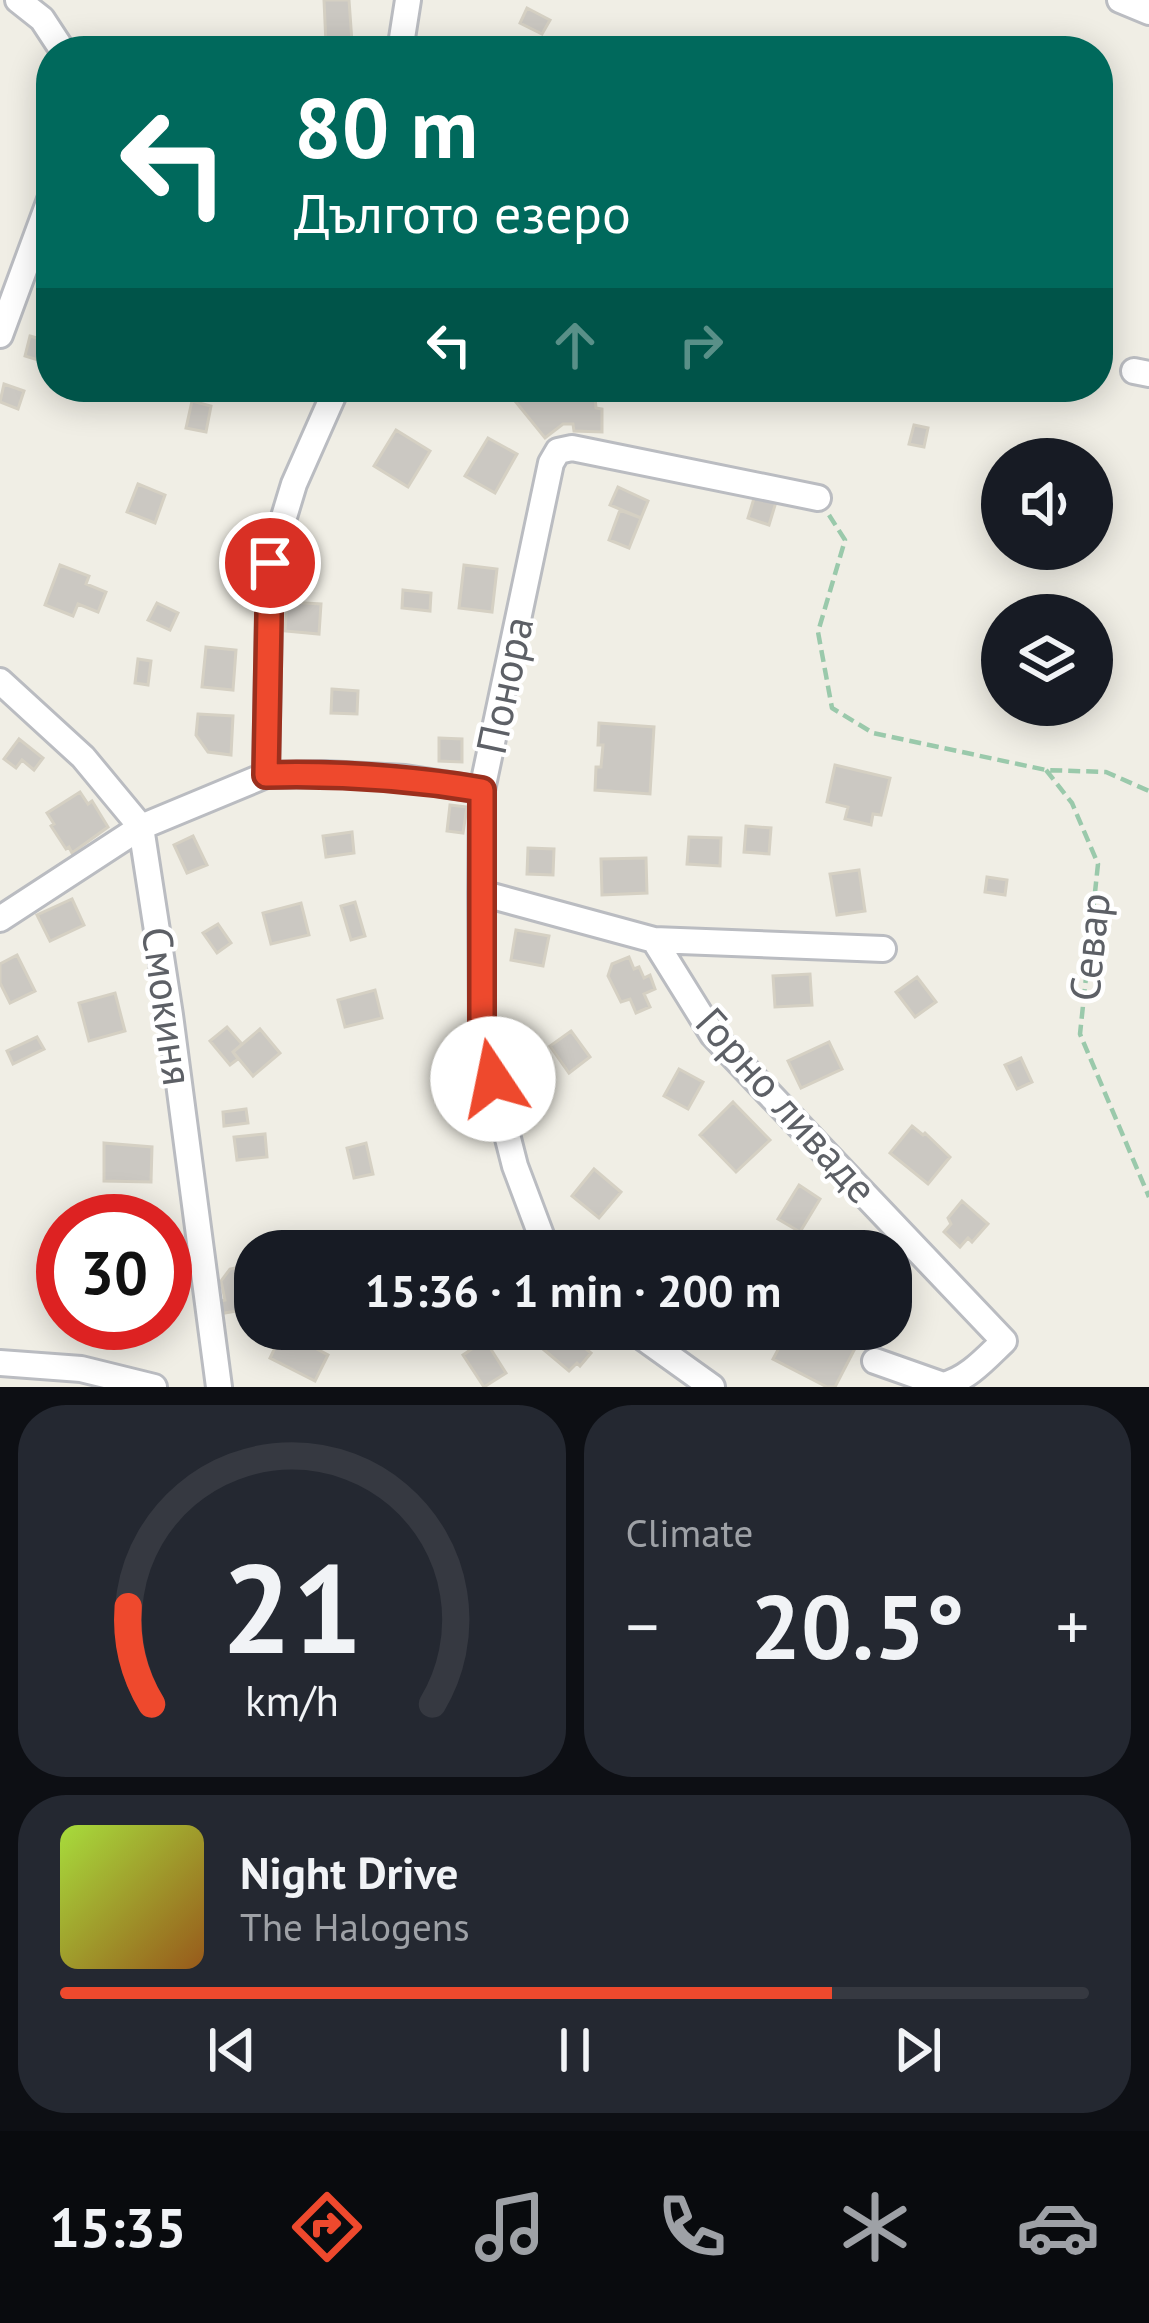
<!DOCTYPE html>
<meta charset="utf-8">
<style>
:root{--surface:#171b24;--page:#242831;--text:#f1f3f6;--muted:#9ea1a6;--line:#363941;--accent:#ee492d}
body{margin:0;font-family:"PT Sans",sans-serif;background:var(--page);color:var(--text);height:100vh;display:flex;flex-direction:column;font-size:45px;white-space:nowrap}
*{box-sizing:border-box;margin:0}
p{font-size:39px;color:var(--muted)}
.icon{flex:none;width:66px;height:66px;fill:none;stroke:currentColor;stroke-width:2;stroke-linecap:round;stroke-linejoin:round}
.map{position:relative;height:1387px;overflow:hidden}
.panel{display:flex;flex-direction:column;gap:18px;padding:18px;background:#0d0f14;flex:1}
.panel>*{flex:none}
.banner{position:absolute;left:36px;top:36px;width:1077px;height:366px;border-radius:48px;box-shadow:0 6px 30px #0003;background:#00695c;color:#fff;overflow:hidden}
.fabs{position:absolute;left:981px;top:438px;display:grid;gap:24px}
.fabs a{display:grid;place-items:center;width:132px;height:132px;border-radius:50%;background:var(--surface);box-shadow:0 6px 30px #0003;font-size:60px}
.speed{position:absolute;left:36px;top:1194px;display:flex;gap:24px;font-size:60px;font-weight:700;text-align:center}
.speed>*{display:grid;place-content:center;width:156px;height:156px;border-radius:50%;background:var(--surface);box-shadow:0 6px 30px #0003;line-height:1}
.speed .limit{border:18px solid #d22;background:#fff;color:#111}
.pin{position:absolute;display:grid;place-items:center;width:102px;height:102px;color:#fff;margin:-51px;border:6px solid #fff;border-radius:50%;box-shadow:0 3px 12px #0007}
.me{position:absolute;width:132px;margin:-66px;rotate:349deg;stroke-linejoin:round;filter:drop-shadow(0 0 9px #0008)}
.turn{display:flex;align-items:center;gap:42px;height:252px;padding:0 60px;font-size:54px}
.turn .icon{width:156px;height:156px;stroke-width:2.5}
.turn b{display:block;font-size:84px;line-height:102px}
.lanes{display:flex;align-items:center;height:114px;padding:0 60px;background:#0003;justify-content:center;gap:60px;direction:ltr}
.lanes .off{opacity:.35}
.big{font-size:90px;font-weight:800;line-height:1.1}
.panel .tile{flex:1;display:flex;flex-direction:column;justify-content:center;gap:18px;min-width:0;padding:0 42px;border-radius:48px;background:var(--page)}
.panel .dial{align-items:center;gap:0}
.dial svg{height:312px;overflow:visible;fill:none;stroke:var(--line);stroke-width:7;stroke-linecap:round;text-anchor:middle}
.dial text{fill:var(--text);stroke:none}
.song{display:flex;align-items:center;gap:36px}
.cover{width:144px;height:144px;border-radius:18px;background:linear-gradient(135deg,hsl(80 70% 55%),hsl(30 70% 35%))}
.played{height:12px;border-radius:6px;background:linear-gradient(90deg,var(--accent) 75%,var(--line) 75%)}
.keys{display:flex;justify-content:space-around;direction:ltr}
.heat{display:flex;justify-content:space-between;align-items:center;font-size:66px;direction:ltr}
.panel .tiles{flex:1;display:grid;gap:18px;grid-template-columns:1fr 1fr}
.tile:last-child{grid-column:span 2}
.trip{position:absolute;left:234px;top:1230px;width:678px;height:120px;border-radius:48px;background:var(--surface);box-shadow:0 6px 30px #0003;font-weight:800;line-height:120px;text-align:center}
.tabs{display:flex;height:192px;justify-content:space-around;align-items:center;background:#090b0e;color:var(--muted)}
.tabs .icon{width:84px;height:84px}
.tabs .active{color:var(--accent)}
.tabs b{font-size:54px;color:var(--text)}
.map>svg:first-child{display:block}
.building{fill:#cbc8c2;stroke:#d5d0c3;stroke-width:3}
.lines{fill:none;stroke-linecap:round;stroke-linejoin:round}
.minor-casing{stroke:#babcc1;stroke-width:30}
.path{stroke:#9ac9ab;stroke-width:4.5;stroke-dasharray:12 6;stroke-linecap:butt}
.minor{stroke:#fff;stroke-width:24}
.route-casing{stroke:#9b2f1d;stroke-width:30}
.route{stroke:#ee492d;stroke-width:21}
.labels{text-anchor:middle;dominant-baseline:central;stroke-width:9;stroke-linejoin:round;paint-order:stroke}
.street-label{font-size:42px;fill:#5d6066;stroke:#fff}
</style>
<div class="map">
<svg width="1149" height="1387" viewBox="0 0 1149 1387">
<rect width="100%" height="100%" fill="#f0eee5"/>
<path class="building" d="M324,0H349L352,42L326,44Z
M527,8L550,20L542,34L520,23Z
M30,336L51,342V364L25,356Z
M4,384L24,391L18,409L0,402Z
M532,387H594L596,408L602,409V432L574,431L573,424H563L545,438L515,401Z
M192,401L211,406L206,432L186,428Z
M914,425L928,428L924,447L909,444Z
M396,430L430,451L408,487L374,466Z
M488,438L517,454L495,493L465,476Z
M138,484L165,495L155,523L127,512Z
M618,487L648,501L641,518L610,505Z
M755,495L776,502L769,525L748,518Z
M620,510L641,518L629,548L609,540Z
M60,565L89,576L86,584L106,592L98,612L78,604L73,616L45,605Z
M464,565L497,569L492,612L459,608Z
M403,590L431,593L430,611L402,608Z
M287,602L321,604L319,634L285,631Z
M157,603L178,613L170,630L148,620Z
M206,647L236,650L233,690L202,687Z
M138,659L151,661L148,685L135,683Z
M332,689L358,691L357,714L331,713Z
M198,714L233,716L231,755L208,752L196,735Z
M599,723L654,727L650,794L595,790L596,767H601L603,745H598Z
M439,738L462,739V762L439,761Z
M19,739L43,758L34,770L22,760L16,768L4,759Z
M835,765L890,778L881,815L873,814L871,825L845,819L848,807L827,802Z
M80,792L88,804L92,801L108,827L72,853L69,847L66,849L51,826L54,824L47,813Z
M450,805L467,807L463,833L447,831Z
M746,826L771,828L769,854L744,852Z
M352,832L354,853L326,857L323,836Z
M193,836L207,865L187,873L174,845Z
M689,837L721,838L720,866L687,864Z
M528,848L554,849L553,875L527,874Z
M646,858L647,893L602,895L601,859Z
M859,870L865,911L837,915L830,874Z
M987,877L1007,880L1005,895L985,892Z
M72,899L84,925L50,941L37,915Z
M355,902L365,936L351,940L341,906Z
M301,903L309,935L271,944L263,913Z
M218,924L231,943L217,953L203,933Z
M516,930L549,936L543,966L511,960Z
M17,955L35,991L10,1003L0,983V964Z
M629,957L634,969L639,967L644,978L650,975L655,989L644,994L650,1007L636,1013L630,999L621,1002L608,976L612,964Z
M810,974L812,1005L775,1007L773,976Z
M917,977L936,1002L915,1017L896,992Z
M375,990L382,1018L345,1027L338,1000Z
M115,993L125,1031L89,1041L79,1003Z
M227,1027L242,1044L233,1052L238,1059L230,1065L210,1041Z
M260,1029L280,1053L253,1076L233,1052Z
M571,1031L590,1057L569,1073L550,1046Z
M37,1037L44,1049L13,1064L7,1051Z
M829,1042L842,1069L801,1088L788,1061Z
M1021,1058L1032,1082L1017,1089L1005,1065Z
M679,1069L703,1082L688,1109L664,1096Z
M733,1102L770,1140L736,1172L700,1135Z
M246,1109L248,1123L224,1126L223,1112Z
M912,1126L923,1135L925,1133L950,1157L928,1184L890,1153Z
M265,1134L267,1157L237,1160L234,1137Z
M104,1143L152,1147L151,1182L104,1181Z
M366,1143L373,1174L354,1178L347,1148Z
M594,1169L621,1192L599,1218L572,1196Z
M799,1185L820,1199L800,1232L778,1219Z
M962,1201L988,1224L972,1242L968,1238L960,1247L944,1232L951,1224L948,1218Z
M250,1265L251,1272H255V1312L249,1313L248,1309L219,1314L216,1302L225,1300L221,1281L230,1269Z
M561,1329L591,1353L580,1366L577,1363L569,1371L543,1349Z
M716,1329H745L736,1346L713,1334Z
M789,1329H795L818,1341L824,1329H850L862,1335L835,1387H827L773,1359Z
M283,1331L328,1355L315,1381L270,1358Z
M485,1340L506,1373L484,1387L463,1355Z"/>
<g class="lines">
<defs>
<path id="minor" d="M18,0L42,19L63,51
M1120,0L1149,12
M400,51L408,0
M0,335L51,197
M1134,371L1149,374
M0,681L83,757L141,827L170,1015L219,1387
M266,775L270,563L294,484L337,387
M481,893L654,940L713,1035L1004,1341C986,1358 968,1379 943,1385L875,1361
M0,919L141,827L266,775L325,774L405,778L482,790
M654,940L883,949
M547,1251L515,1166L482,1036L481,893L482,790L551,463L558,451L572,448L818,498
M631,1329L712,1387
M0,1363L81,1369L154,1387"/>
</defs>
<use href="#minor" class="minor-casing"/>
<path class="path" d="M1098,358L1112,363
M829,515L845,540L818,632L832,708L873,733L1046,770L1106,772L1149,791
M1046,770L1072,803L1098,864L1080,1034L1149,1197"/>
<use href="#minor" class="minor"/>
</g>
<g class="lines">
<defs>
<path id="route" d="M270,563L266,775C340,773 410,778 482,790V1036L493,1079"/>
</defs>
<use href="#route" class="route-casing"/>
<use href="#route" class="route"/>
</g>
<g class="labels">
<g class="street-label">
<text transform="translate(504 685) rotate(-78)">Понора</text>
<text transform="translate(1089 947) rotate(-84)">Севар</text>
<text transform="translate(168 1006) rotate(82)">Смокиня</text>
<text transform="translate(787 1105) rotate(48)">Горно ливаде</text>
</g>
</g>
</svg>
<div class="fabs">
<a><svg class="icon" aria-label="sound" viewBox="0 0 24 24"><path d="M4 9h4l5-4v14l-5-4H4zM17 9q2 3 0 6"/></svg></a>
<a><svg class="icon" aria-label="layers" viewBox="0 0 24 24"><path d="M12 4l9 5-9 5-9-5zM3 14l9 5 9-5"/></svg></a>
</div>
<div class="speed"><div class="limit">30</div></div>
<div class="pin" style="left:270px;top:563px;background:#d93025"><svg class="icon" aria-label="arrive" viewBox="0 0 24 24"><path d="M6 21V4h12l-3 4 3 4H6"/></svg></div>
<svg class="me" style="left:493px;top:1079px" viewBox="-20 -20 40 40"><circle r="19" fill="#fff"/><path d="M0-13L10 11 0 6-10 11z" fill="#ee492d"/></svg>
<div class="trip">15:36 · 1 min · 200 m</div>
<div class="banner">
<div class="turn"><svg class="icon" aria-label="left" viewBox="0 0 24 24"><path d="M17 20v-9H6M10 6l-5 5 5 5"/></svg><div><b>80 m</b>Дългото езеро</div></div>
<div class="lanes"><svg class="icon" aria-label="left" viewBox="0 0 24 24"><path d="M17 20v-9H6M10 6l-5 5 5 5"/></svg><svg class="icon off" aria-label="ahead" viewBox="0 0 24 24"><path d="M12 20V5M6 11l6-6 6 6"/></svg><svg class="icon off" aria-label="right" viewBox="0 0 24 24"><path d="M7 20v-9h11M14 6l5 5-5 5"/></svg></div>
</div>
</div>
<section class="panel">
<div class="tiles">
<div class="tile dial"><svg viewBox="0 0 100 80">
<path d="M14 69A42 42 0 1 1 86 69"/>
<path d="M14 69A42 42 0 0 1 8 44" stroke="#ee492d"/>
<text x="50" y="56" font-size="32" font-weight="700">21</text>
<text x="50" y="72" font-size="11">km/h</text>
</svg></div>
<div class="tile"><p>Climate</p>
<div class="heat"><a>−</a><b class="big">20.5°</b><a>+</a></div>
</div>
<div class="tile">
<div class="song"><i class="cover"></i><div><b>Night Drive</b><p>The Halogens</p></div></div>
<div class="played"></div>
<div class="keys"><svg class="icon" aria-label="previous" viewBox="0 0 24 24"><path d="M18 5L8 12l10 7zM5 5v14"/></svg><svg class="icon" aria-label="pause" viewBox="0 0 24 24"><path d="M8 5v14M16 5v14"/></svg><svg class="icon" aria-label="next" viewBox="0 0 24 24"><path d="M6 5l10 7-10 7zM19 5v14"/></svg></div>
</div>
</div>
</section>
<nav class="tabs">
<b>15:35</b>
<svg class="icon active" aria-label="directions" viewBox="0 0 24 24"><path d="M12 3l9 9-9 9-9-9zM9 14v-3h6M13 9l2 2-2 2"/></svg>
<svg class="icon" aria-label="music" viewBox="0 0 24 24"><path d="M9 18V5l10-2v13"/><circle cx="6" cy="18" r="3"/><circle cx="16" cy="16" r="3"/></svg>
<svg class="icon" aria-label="phone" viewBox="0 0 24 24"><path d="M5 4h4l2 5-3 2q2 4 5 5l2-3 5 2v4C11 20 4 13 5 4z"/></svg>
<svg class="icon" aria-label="climate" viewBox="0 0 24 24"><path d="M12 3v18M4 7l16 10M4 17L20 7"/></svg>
<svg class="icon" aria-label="car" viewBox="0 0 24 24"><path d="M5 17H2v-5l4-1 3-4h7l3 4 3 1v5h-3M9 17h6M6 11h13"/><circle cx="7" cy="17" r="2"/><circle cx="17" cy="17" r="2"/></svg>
</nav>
